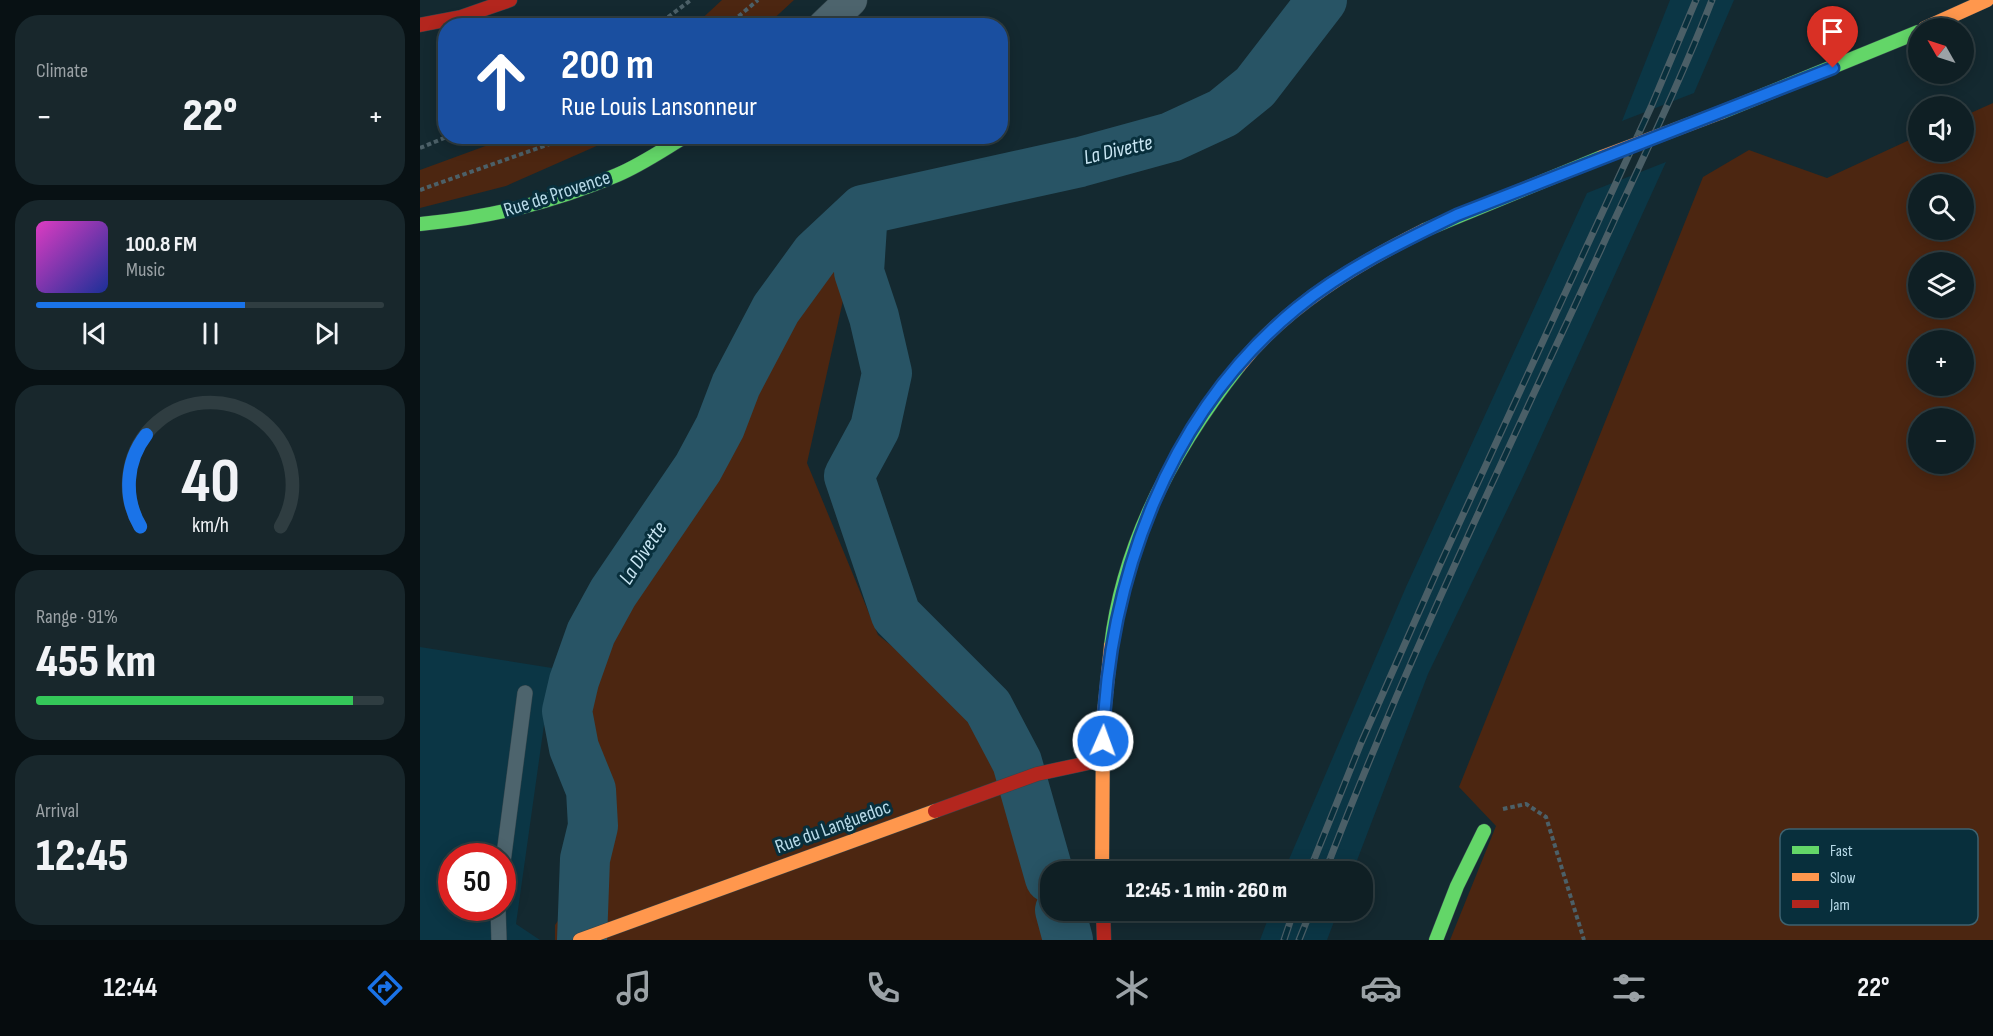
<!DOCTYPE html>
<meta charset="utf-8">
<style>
:root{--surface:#0f1f24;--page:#18272c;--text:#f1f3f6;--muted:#9ba2a6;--line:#2f3d41;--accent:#1a73e8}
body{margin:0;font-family:"Sofia Sans Condensed",sans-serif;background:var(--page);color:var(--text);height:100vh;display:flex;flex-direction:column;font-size:22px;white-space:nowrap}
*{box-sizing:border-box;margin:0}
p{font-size:20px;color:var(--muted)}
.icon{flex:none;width:33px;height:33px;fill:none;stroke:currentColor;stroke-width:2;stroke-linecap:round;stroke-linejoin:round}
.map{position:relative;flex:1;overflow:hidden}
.drawer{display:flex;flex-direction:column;gap:15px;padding:15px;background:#081114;width:420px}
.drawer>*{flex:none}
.hud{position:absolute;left:18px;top:18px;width:570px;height:126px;border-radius:24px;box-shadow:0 3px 15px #0003,0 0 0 2px var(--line);background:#1a4fa0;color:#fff;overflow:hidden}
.needle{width:39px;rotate:309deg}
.buttons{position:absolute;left:1488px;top:18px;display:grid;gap:12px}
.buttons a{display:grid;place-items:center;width:66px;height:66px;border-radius:50%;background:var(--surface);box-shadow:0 3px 15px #0003,0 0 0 2px var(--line);font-size:30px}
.speed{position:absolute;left:18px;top:843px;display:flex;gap:12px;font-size:30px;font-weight:700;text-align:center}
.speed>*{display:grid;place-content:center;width:78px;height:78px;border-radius:50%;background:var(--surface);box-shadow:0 3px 15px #0003,0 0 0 2px var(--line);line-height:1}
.speed .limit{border:9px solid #d22;background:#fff;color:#111}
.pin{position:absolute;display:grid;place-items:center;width:51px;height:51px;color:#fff;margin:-62px -26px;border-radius:50% 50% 50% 0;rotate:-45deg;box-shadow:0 0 6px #0007}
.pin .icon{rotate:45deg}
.me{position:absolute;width:66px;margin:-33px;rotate:2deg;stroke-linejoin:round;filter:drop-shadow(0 0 4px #0008)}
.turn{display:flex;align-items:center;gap:21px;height:126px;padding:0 24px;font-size:27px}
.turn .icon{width:78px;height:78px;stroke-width:2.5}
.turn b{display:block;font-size:42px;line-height:51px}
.big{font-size:45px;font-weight:800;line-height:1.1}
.drawer .card{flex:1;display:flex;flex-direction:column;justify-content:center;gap:9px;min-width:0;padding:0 21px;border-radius:24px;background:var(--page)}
.drawer .dial{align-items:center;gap:0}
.dial svg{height:156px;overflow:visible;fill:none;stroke:var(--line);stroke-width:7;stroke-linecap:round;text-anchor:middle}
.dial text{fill:var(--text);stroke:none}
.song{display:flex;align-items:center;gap:18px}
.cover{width:72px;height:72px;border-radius:9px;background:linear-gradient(135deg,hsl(310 70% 55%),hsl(230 70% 35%))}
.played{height:6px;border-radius:3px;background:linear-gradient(90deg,var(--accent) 60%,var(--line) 60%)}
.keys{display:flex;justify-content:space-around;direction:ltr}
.heat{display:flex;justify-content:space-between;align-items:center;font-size:33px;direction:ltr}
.charge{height:9px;border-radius:4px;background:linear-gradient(90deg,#34c759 91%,var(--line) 0)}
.trip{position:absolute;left:620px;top:861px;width:333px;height:60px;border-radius:24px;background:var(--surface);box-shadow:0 3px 15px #0003,0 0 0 2px var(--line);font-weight:800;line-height:60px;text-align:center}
.tabs{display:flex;height:96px;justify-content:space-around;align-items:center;background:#060c0e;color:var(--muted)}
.tabs .icon{width:42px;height:42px}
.tabs .selected{color:var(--accent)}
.tabs b{font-size:27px;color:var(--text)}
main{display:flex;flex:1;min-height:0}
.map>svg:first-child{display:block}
.built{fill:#0b3645;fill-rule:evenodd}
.green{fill:#4c2611;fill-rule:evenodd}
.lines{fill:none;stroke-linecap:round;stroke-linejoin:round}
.river{stroke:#285465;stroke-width:50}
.lane-casing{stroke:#34464d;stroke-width:16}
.street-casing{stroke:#34464d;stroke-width:33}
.fast-casing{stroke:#34464d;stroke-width:15}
.slow-casing{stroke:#34464d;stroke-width:15}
.jam-casing{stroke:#34464d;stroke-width:15}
.path{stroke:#4c6068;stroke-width:4;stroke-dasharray:4.5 3;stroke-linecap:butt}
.lane{stroke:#4d646d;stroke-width:15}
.street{stroke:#4d646d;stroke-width:32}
.fast{stroke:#63d668;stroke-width:14}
.slow{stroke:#ff974d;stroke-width:14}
.jam{stroke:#b3261e;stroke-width:14}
.rail-casing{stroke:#4b5f67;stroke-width:7}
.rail{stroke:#082f3c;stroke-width:4.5;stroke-dasharray:14;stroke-linecap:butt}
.slow-bridge-casing{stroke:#34464d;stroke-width:15;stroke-linecap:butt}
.slow-bridge{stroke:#ff974d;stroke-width:14}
.route-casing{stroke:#114b97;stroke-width:15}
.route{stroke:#1a73e8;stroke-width:10}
.labels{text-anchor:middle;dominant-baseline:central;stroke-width:6;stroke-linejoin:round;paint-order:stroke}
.street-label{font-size:20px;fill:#b8dae8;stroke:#082f3c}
.water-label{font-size:21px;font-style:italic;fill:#c9e6f3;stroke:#082f3c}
.key{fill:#082f3c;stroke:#3d6270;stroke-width:1.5}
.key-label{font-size:16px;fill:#b8dae8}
</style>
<main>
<section class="drawer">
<div class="card"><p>Climate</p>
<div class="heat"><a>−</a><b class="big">22°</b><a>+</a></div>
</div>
<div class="card">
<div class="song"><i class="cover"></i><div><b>100.8 FM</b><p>Music</p></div></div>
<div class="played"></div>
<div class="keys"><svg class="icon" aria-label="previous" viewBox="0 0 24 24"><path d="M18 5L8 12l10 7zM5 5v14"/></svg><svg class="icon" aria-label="pause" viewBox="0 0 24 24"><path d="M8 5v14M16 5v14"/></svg><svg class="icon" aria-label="next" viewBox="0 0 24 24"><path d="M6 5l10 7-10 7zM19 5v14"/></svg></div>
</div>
<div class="card dial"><svg viewBox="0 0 100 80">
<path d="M14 69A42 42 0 1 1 86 69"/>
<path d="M14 69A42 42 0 0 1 17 22" stroke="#1a73e8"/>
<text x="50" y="56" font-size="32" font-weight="700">40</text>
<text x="50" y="72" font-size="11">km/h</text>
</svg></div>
<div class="card"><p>Range · 91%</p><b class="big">455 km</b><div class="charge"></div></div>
<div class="card"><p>Arrival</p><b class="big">12:45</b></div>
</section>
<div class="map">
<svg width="1573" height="940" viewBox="0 0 1573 940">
<rect width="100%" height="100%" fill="#142930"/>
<path class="built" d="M1250,0H1314L1274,93L1202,121Z
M1246,162L1101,481L1008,674L933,871H864L986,587L1167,193Z
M0,647L132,668L96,924L120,940H0ZM32,856H82V908H32Z
M851,911V910L918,911L907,940H840Z"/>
<path class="green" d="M302,0H374L347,25H275Z
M1573,103V940H1030L1076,826L1039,787L1283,177L1329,150L1407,178L1498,136V152H1544V116ZM1498,184H1544V230H1498ZM1498,262H1544V308H1498ZM1498,340H1544V386H1498ZM1498,418H1544V464H1498Z
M90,137H197L86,186L0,208V170Z
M443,210L387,463L458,635L550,708L609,801L631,940H135V925L168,878L160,671L292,459L332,302L389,231Z"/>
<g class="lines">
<path class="river" d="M443,210L439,272L454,317L467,373L455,428L429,476L476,615L568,707L597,762L630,878
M640,910L648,940
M162,940L165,859L173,826L171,790L154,748L147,711L154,681L171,633L193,593L278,468L300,427L316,385L356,309L396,254L443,210L660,162L751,137L803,113L835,87L902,0"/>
<defs>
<path id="lane" d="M82,870L105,693
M78,908L79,940"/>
<path id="street" d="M404,26L431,0"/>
<path id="fast" d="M1302,112L1498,32
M0,224C71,217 131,203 197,175C221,165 244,149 266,136
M1005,230L1182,157
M691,646C703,543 755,447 819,366
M1016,940L1037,886L1064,831"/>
<path id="slow" d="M1505,28L1567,0
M819,366C866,306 937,264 1005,230
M682,872L683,723L691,646
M160,940L515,811"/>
<path id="jam" d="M0,25L41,17L90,0
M515,811L617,774L682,760
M683,910L684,940"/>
</defs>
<use href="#lane" class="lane-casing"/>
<use href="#street" class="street-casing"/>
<use href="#fast" class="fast-casing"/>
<use href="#slow" class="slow-casing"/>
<use href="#jam" class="jam-casing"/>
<path class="path" d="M236,26L271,0
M307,26L338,0
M0,148L29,136
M0,190L152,136
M1083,809L1106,804L1126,817L1164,940"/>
<use href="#lane" class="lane"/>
<use href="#street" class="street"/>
<use href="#fast" class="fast"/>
<use href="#slow" class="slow"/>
<use href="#jam" class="jam"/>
<defs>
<path id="rail" d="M889,872L941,743L1018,569L1231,107L1276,0
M905,872C986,660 1086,455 1181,249C1219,166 1259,85 1292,0
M864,940L874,910
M879,940L891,910"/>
</defs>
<use href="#rail" class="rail-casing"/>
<use href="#rail" class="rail"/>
<defs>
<path id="slow-bridge" d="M1182,157L1302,112"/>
</defs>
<use href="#slow-bridge" class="slow-bridge-casing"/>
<use href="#slow-bridge" class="slow-bridge"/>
</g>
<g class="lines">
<defs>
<path id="route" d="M683,741C688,579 748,413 877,308C925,269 981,242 1037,215L1413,68"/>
</defs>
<use href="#route" class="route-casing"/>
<use href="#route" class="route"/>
</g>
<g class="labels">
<g class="street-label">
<text transform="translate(137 194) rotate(-18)">Rue de Provence</text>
<text transform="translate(413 827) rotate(-20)">Rue du Languedoc</text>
</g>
<g class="water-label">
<text transform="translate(698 150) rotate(-13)">La Divette</text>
<text transform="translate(223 553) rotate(-57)">La Divette</text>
</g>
</g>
<rect x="1360" y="829" width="198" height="96" rx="9" class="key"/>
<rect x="1372" y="846" width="27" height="8" fill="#63d668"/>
<rect x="1372" y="873" width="27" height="8" fill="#ff974d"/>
<rect x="1372" y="900" width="27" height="8" fill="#b3261e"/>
<g class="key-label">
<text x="1410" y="856">Fast</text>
<text x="1410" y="883">Slow</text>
<text x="1410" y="910">Jam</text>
</g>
</svg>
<div class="buttons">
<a><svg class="needle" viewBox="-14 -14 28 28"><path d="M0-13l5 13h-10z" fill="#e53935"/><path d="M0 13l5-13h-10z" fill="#9ba2a6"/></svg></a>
<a><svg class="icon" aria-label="sound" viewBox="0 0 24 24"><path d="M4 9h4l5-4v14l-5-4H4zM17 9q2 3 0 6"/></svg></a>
<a><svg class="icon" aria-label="search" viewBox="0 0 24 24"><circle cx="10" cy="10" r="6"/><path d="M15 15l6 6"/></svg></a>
<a><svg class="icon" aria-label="layers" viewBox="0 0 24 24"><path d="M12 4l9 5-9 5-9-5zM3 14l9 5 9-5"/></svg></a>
<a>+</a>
<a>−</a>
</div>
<div class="speed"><div class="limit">50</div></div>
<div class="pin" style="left:1413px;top:68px;background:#d93025"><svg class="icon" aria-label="arrive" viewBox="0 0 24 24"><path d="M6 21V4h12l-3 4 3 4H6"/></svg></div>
<svg class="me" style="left:683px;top:741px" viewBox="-20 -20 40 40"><circle r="17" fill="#1a73e8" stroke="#fff" stroke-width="3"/><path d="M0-11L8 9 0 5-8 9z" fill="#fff"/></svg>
<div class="trip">12:45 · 1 min · 260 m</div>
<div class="hud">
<div class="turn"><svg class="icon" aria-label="ahead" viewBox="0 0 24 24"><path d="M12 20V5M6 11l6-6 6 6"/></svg><div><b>200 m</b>Rue Louis Lansonneur</div></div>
</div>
</div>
</main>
<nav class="tabs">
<b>12:44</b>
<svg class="icon selected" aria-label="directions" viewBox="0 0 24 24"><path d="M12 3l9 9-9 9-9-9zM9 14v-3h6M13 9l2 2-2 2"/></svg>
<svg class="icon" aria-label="music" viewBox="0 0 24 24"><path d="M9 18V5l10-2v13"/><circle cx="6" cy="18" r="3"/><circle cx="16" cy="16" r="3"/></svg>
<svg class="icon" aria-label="phone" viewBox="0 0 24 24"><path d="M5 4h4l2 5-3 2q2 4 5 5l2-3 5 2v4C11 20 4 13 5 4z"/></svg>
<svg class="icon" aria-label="climate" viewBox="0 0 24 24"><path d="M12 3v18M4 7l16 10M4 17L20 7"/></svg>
<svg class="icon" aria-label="car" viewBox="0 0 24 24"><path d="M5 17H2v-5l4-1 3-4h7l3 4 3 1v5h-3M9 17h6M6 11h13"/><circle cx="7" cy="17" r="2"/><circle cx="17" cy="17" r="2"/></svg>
<svg class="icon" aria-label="filters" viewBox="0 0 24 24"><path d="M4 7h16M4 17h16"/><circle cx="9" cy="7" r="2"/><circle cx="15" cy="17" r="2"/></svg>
<b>22°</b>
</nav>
